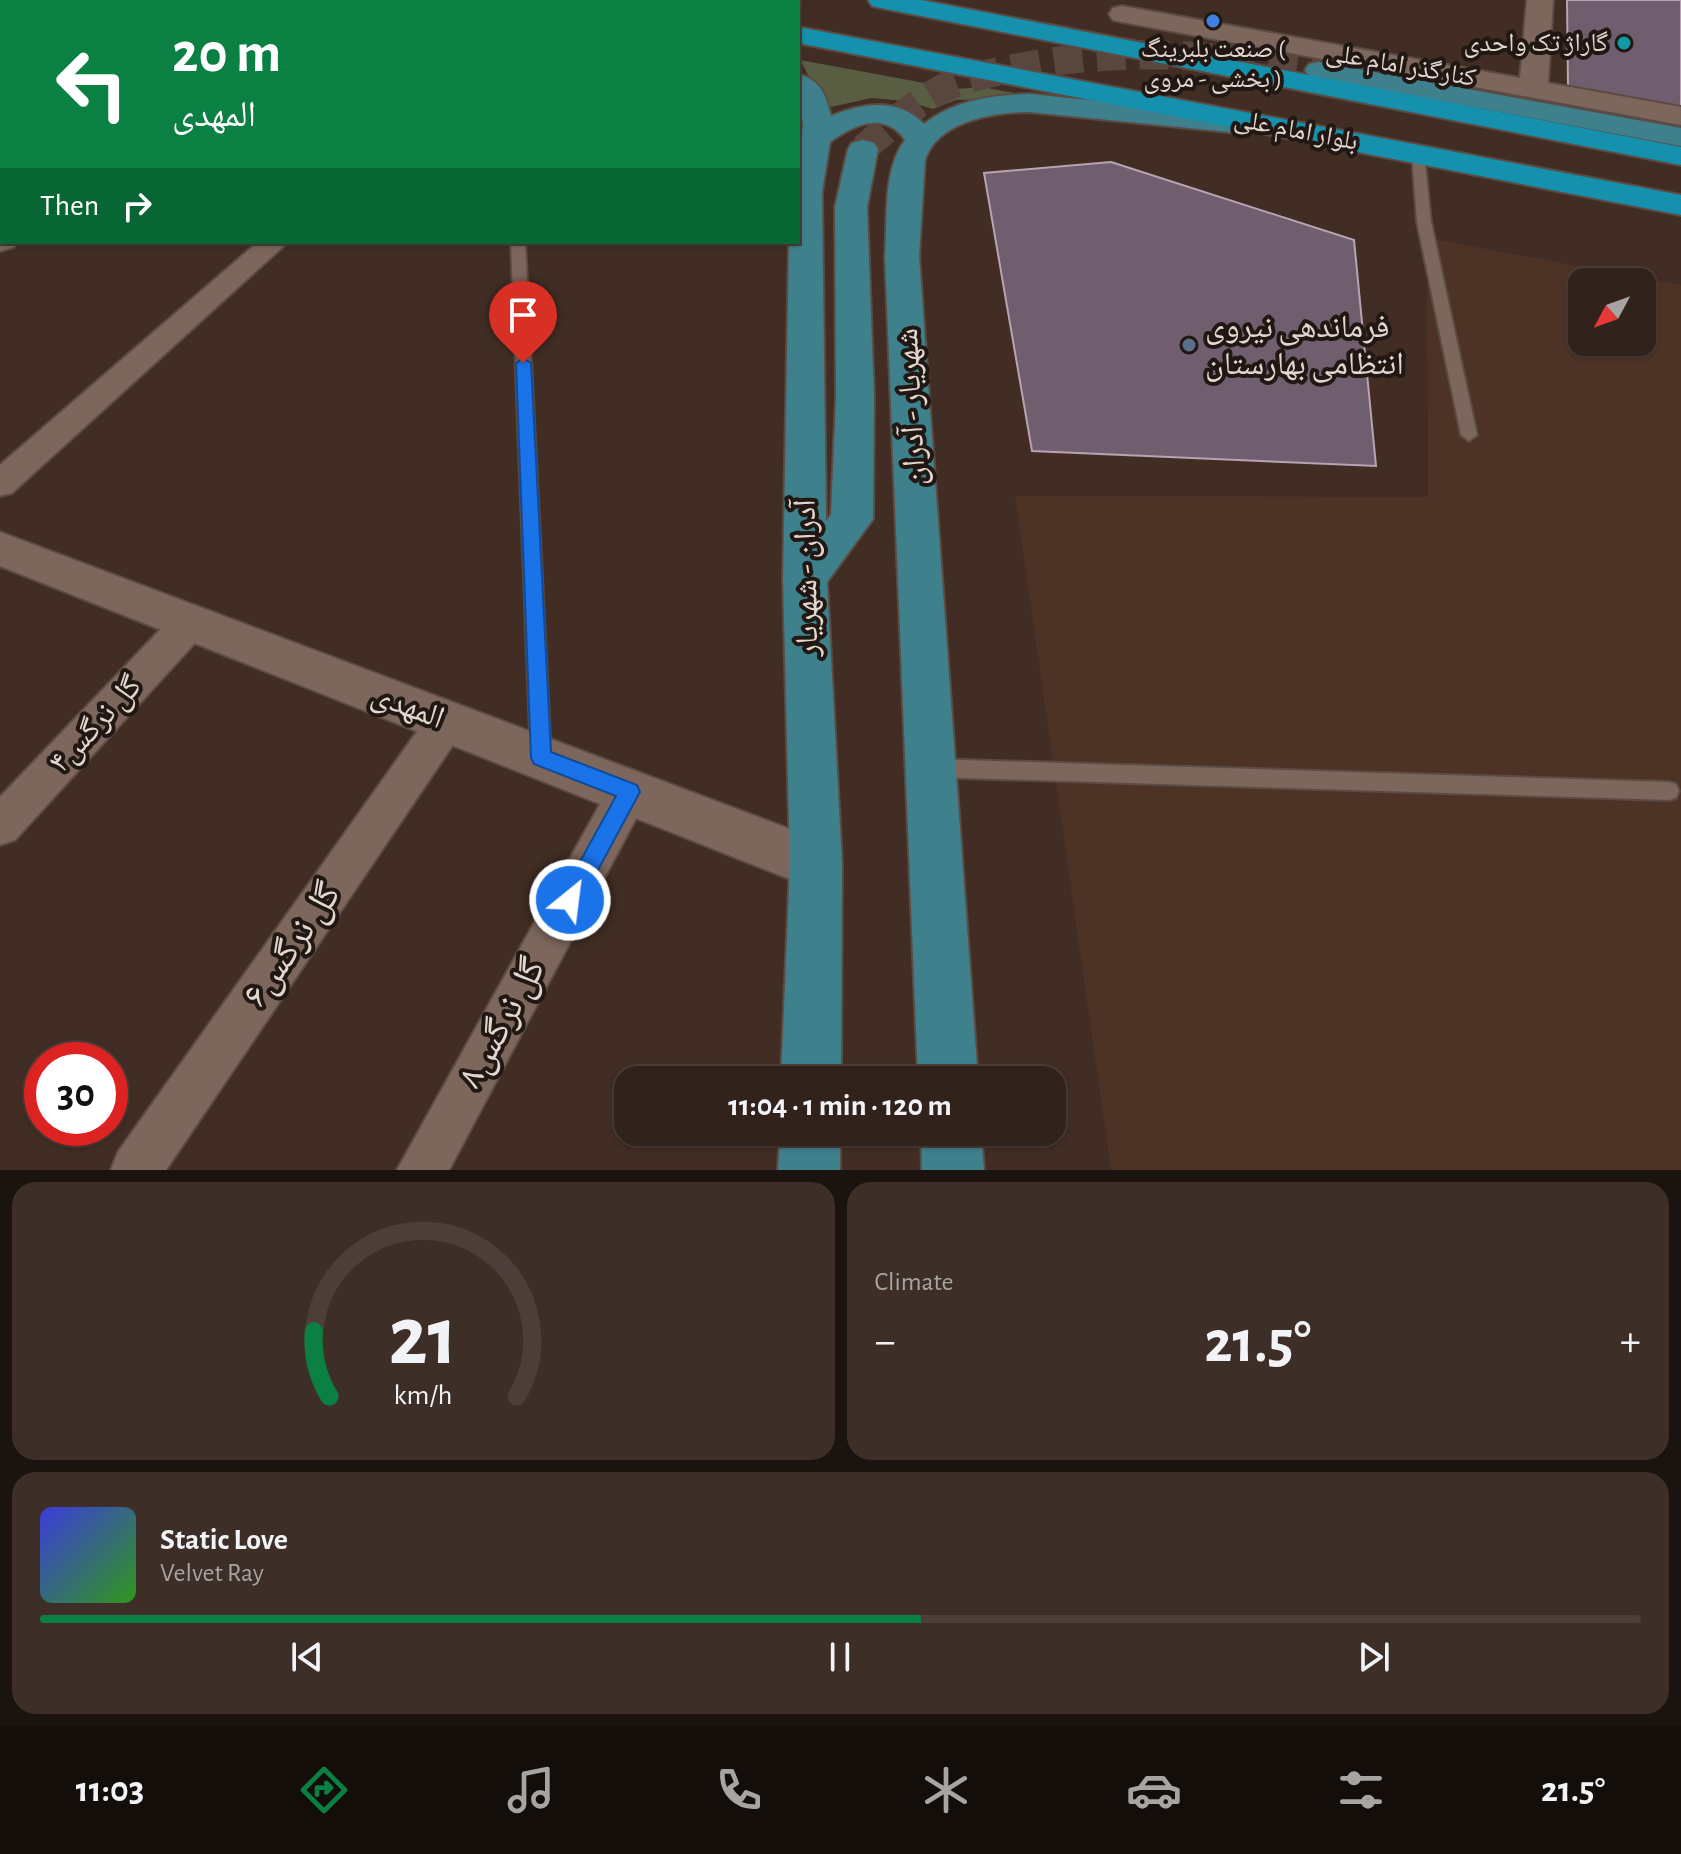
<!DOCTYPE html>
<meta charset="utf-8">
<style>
:root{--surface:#31221b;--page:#3d2f28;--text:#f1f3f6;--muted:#a8a4a3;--line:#4c3f3a;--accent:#0b8043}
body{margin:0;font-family:"Alegreya Sans","Noto Naskh Arabic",sans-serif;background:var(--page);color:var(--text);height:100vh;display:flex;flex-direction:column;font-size:30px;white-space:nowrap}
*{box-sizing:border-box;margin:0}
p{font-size:26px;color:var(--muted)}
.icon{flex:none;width:44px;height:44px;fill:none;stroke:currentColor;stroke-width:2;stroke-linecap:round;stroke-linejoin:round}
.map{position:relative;height:1170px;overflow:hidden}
.panel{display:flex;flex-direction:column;gap:12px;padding:12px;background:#1b130f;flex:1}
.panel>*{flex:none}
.guide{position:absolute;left:0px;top:0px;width:800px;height:244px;box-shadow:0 2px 6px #0004,0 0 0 2px var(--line);background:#0b8043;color:#fff;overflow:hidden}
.needle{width:52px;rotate:229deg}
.fabs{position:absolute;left:1568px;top:268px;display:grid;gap:16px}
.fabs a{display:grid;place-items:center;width:88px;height:88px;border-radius:16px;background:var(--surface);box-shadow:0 2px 6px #0004,0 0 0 2px var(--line);font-size:40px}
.speed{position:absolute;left:24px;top:1042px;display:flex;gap:16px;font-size:40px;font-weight:700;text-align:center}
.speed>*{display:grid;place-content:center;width:104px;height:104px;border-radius:50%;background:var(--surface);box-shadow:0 2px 6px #0004,0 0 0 2px var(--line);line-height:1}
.speed .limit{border:12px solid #d22;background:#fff;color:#111}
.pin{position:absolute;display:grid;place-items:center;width:68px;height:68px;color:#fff;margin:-82px -34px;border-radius:50% 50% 50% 0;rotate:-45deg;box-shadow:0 0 8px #0007}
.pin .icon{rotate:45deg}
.me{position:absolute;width:88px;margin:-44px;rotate:29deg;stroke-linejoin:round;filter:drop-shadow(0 0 6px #0008)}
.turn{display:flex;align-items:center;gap:28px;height:168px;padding:0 40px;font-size:36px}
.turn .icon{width:104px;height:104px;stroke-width:2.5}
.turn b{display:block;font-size:56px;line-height:68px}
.then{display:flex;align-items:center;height:76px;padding:0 40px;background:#0003;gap:16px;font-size:30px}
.big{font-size:60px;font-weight:600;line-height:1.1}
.panel .card{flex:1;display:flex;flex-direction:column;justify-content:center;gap:12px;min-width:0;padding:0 28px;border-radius:24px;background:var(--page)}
.panel .dial{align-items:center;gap:0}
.dial svg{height:208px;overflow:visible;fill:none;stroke:var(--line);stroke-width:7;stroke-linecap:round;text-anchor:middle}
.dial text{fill:var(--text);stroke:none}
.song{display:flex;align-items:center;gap:24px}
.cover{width:96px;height:96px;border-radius:12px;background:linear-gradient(135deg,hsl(240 70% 55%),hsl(110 70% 35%))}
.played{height:8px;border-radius:4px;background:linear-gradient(90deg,var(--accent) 55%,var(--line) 55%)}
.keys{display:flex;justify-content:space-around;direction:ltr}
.heat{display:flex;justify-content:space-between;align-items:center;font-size:44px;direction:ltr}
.panel .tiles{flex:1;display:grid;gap:12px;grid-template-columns:1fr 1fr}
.card:last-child{grid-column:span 2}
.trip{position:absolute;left:614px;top:1066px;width:452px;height:80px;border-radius:24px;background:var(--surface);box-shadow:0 2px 6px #0004,0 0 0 2px var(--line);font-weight:600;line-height:80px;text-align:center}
.tab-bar{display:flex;height:128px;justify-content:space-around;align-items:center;background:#140e0b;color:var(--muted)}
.tab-bar .icon{width:56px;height:56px}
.tab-bar .on{color:var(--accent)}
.tab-bar b{font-size:36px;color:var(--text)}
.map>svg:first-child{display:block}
.built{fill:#4d3326;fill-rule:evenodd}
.green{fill:#595e43}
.building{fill:#705d6d;stroke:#b7a3b3;stroke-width:2}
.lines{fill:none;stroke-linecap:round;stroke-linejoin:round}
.primary-tunnel{stroke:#59463e;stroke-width:29;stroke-dasharray:29 14;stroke-linecap:butt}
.lane-casing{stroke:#5b4b43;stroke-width:4}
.street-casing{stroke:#5b4b43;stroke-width:4}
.secondary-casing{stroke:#5b4b43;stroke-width:4}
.primary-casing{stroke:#5b4b43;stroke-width:4}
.highway-casing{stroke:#5b4b43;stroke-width:4}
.path{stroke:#97877f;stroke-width:3;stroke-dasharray:3 3;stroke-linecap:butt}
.lane{fill:#7d675c;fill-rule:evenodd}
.street{fill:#7d675c;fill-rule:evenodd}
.secondary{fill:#7d675c;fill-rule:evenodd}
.primary{fill:#3f808d;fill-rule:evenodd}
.highway{fill:#1590ad;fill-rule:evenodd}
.route{fill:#1a73e8;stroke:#114b97;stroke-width:2}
.shop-dot{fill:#3f7fe0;stroke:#211814;stroke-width:3}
.culture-dot{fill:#0f9aa8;stroke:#211814;stroke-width:3}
.service-dot{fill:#5c6f8a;stroke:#211814;stroke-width:3}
.labels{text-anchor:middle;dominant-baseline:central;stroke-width:8;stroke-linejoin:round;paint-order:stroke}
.far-poi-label{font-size:26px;fill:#e2d6cf;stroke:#211814;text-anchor:end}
.far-street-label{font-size:26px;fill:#e2d6cf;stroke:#211814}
.poi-label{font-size:32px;fill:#e2d6cf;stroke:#211814;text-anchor:start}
.street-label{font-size:32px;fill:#e2d6cf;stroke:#211814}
.near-street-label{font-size:38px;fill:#e2d6cf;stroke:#211814}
</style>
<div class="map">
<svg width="1681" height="1170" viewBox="0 0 1681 1170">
<rect width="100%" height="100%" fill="#412d24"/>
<path class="built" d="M1427,238L1681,285V1170H1111L1015,496L1428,497ZM1582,282H1642V342H1582Z"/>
<path class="green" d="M800,60L957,89L982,87L1041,98L956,100L933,109L906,101L872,98L826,108Z"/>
<path class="building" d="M1567,0H1681V107L1568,87Z
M1111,162L1354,240L1376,466L1032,451L984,173Z"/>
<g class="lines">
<path class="primary-tunnel" d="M863,149C889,127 915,102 946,87C969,76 997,72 1022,67C1123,47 1218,55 1319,70"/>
<defs>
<path id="lane" d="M1418,150L1424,154L1431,222L1477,435L1469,441L1461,435L1417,222L1412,154Z
M511,242H525L551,758L548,764L541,767L534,764L531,758Z
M932,759L1669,782L1676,784L1679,791L1676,798L1669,800L932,777L925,774L922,768L925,762Z"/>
<path id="street" d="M2,63V77L0,78V64Z
M258,242H288L12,493L0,496V465Z
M191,607L204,611L209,622L204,633L15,840L0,845V797L178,611Z
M447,704L461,709L467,721L461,733L166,1170H111L118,1152L433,709Z
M629,773L644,779L650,792L449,1170H397L614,779Z"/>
<path id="secondary" d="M324,0H352L323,2Z
M1527,0H1553L1548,83L1681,107V125L1122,22L1113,20L1109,14L1113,8L1122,6L1520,78Z
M0,230L2,242H17L14,247L0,251Z
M0,532L835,846L842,864L835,882L816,889L797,882L0,566Z"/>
<path id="primary" d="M591,0H622L623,2H592Z
M1319,62L1681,128V146L1309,76L1305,70L1309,64Z
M798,74C821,80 826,95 831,116C862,103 898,97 924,124C954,100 992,95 1029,94L1239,115L1250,118L1254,124L1250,130L1239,133L1029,112C995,112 937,121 925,160L919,256L978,1080H918L885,256C888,219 882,171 905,140C884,110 854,125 830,142L822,192L826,521L831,515L836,397L835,207L848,149L852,143L863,140L874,143L878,149L867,207L874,397L873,519L827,582L842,864L841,1080H781L790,864L783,578L789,242H798V151L803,125L798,101Z
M780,1132H840V1170H778Z
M921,1132H981L984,1170H922Z"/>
<path id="highway" d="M627,0H661L662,2H628Z
M868,0H921L1681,147V165L881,8L872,6Z
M798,27L1681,195V215L798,43Z"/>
</defs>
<use href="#lane" class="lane-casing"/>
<use href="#street" class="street-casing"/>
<use href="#secondary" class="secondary-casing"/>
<use href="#primary" class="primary-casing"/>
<use href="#highway" class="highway-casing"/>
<path class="path" d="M492,2L495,0"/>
<use href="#lane" class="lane"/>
<use href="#street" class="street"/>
<use href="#secondary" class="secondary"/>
<use href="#primary" class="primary"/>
<use href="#highway" class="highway"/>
</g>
<path class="route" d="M523,358L531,363L551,752L637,785L640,792L578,907L570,910L562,907L559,900L616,796L534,764L531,758L516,363Z"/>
<circle class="shop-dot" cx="1213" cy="21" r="8"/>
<circle class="culture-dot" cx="1624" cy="43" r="8"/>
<circle class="service-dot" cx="1189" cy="345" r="8"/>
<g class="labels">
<g class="far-poi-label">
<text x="1608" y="43">گاراژ تک واحدی</text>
<text x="1213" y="49" text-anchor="middle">صنعت بلبرینگ (<tspan x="1213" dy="30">بخشی - مروی )</tspan></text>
</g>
<g class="far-street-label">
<text transform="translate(1401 65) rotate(10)">کنارگذر امام علی</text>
<text transform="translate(1296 130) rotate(11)">بلوار امام علی</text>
</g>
<g class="poi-label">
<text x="1205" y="327">فرماندهی نیروی<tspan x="1205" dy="37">انتظامی بهارستان</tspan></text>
</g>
<g class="street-label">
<text transform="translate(911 407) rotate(-93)">شهریار - آدران</text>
<text transform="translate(806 578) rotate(-91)">آدران - شهریار</text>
<text transform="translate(408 706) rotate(21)">المهدی</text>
<text transform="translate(95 724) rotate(-47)">گل نرگس۴</text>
</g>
<g class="near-street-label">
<text transform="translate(292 945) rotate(-55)">گل نرگس۶</text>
<text transform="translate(502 1023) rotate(-61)">گل نرگس۸</text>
</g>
</g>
</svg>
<div class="fabs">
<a><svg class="needle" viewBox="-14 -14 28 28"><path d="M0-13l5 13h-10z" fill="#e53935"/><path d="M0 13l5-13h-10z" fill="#a8a4a3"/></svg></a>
</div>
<div class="speed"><div class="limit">30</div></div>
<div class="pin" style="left:523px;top:363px;background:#d93025"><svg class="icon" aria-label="arrive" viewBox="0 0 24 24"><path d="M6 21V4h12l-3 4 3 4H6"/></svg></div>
<svg class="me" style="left:570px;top:900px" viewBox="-20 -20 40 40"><circle r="17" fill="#1a73e8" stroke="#fff" stroke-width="3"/><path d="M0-11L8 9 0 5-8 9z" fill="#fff"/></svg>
<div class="trip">11:04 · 1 min · 120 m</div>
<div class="guide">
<div class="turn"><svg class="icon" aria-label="left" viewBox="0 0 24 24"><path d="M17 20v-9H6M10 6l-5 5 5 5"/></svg><div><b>20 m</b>المهدی</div></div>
<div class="then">Then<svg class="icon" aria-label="right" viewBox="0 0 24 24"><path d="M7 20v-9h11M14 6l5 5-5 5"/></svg></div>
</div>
</div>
<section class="panel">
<div class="tiles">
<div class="card dial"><svg viewBox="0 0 100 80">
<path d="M14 69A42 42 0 1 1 86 69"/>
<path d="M14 69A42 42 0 0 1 8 44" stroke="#0b8043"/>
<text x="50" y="56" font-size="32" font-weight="700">21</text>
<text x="50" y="72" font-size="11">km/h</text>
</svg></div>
<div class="card"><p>Climate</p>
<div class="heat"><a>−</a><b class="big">21.5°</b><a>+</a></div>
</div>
<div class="card">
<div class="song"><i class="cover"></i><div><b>Static Love</b><p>Velvet Ray</p></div></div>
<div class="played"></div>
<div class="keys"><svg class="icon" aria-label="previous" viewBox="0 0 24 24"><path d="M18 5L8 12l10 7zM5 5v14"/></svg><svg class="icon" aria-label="pause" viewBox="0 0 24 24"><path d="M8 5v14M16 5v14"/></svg><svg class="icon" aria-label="next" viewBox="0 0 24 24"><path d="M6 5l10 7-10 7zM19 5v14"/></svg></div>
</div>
</div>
</section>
<nav class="tab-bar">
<b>11:03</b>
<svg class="icon on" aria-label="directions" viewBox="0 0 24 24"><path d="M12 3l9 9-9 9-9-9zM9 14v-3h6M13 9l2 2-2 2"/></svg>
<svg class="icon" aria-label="music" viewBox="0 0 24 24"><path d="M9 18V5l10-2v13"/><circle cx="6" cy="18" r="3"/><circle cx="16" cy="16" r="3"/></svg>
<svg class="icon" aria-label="phone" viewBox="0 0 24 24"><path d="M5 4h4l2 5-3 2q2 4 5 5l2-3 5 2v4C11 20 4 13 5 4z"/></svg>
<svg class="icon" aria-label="climate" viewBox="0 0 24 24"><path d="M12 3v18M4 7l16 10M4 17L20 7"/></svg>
<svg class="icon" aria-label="car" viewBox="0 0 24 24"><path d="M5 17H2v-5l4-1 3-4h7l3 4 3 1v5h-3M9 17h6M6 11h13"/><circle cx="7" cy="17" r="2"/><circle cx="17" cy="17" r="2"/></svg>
<svg class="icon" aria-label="filters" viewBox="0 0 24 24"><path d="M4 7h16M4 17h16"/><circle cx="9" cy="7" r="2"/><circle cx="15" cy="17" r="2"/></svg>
<b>21.5°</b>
</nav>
